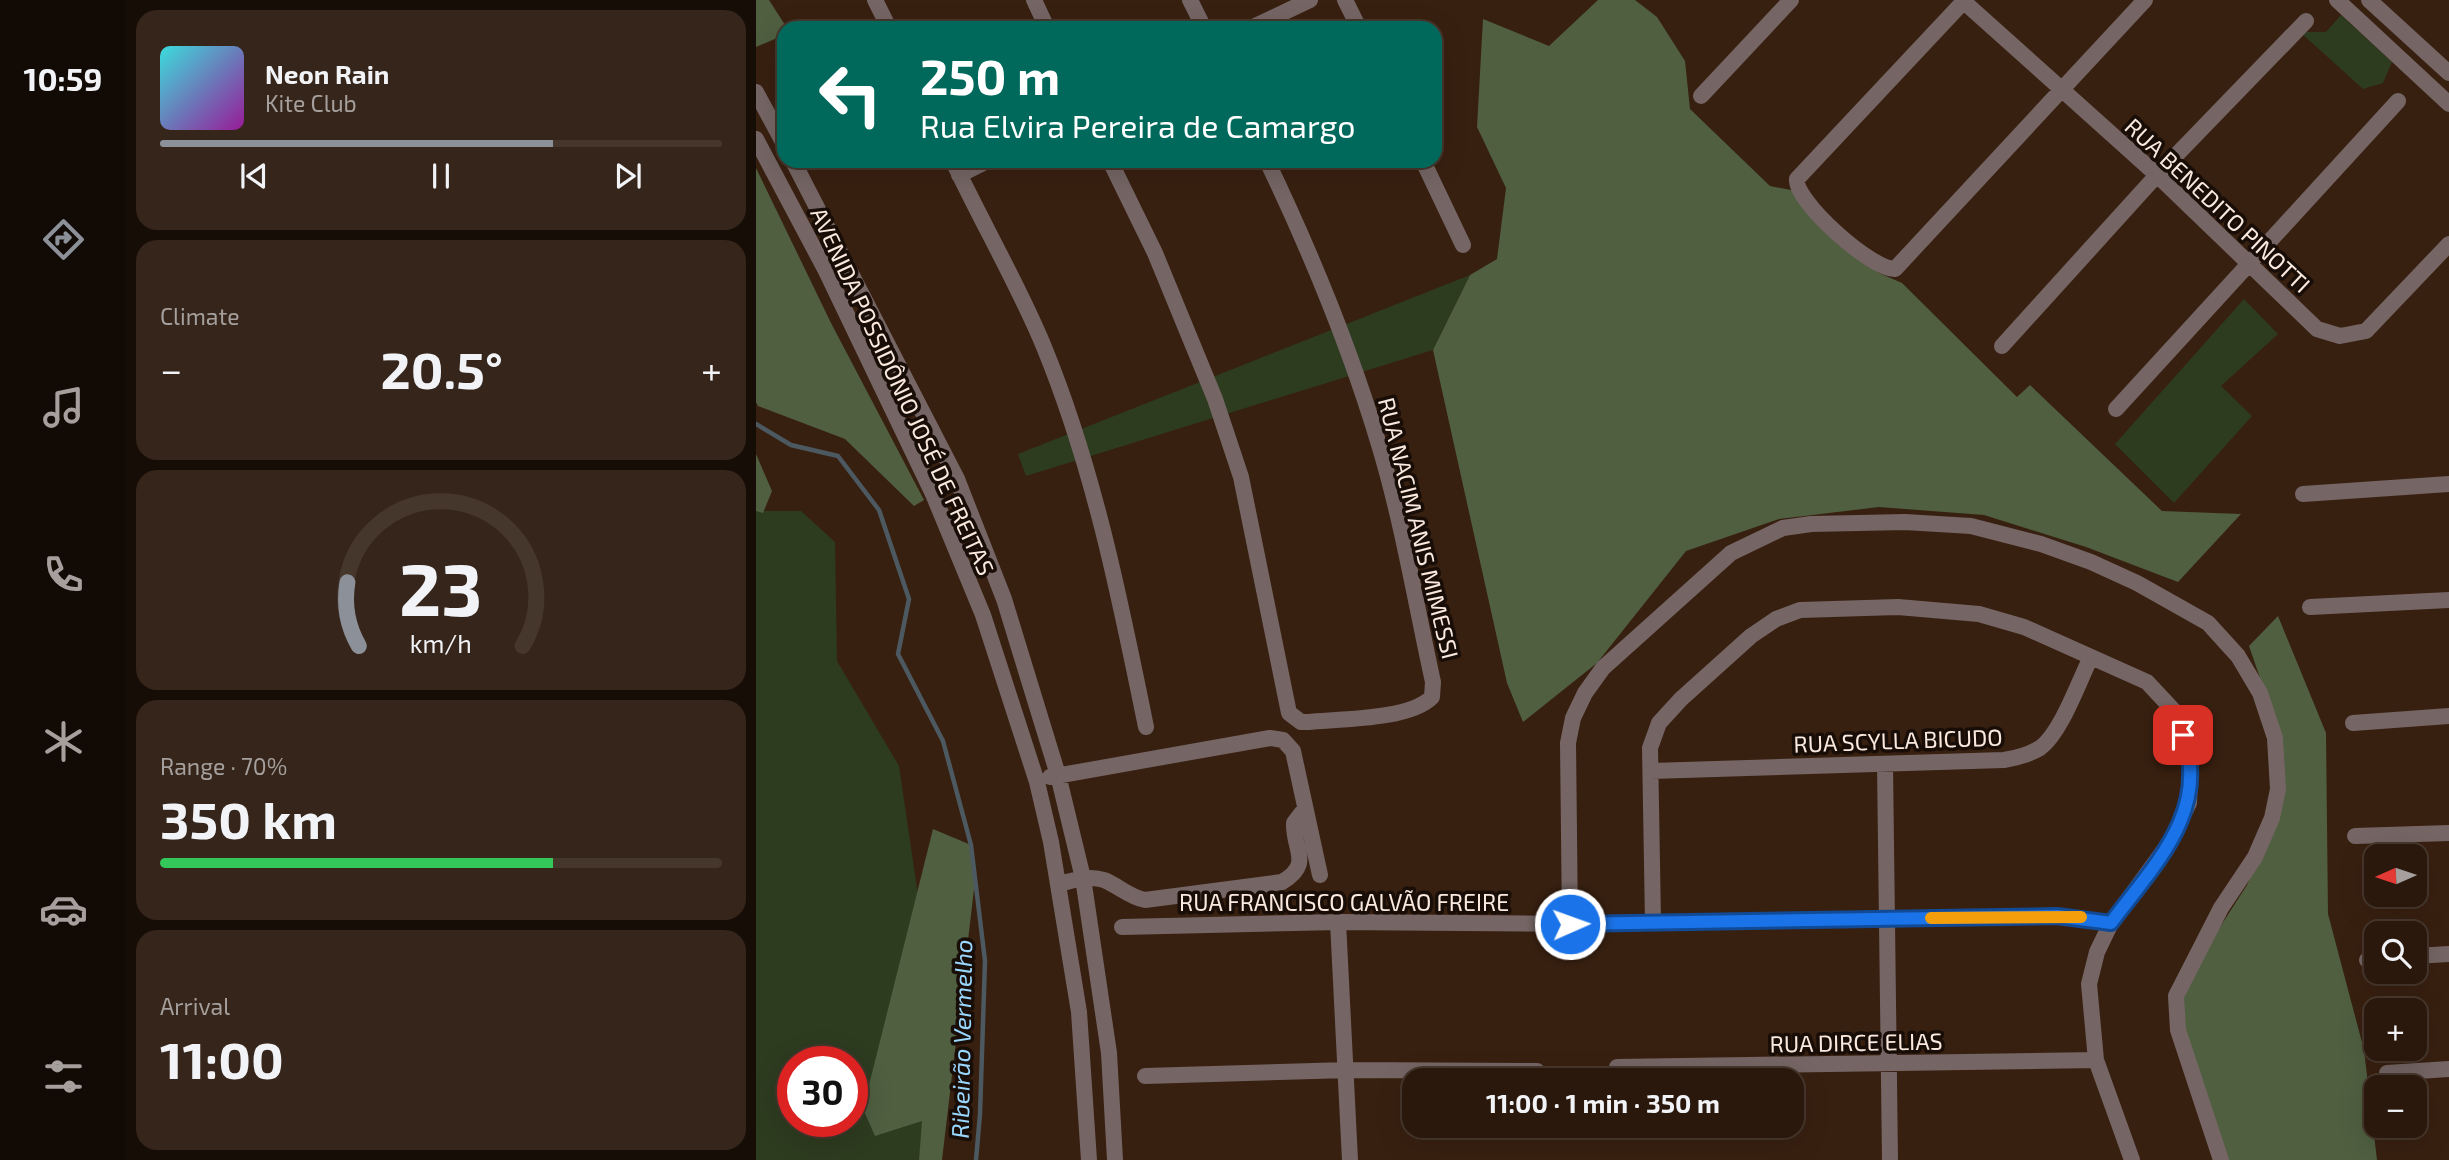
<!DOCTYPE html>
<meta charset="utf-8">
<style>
:root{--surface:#2a180c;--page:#36251a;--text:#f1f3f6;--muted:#a5a09d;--line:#46372d;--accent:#8c9099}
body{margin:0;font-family:"Exo 2",sans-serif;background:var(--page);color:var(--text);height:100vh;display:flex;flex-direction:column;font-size:26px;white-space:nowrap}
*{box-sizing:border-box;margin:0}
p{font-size:23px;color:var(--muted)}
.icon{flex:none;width:38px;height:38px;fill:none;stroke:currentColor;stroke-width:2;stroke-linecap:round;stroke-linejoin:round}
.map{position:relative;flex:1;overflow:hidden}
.panel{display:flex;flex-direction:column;gap:10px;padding:10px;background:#170d07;width:630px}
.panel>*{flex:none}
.top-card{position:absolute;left:21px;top:21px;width:665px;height:147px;border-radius:21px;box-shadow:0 7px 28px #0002,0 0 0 2px var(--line);background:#00695c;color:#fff;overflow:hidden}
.needle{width:46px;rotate:267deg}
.buttons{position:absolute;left:1608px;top:844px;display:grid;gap:14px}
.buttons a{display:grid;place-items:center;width:63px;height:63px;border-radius:14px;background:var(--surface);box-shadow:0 7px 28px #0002,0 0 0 2px var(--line);font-size:35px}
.speed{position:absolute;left:21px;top:1046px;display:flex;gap:14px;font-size:35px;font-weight:700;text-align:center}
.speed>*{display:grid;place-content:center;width:91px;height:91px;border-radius:50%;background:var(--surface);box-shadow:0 7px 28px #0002,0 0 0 2px var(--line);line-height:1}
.speed .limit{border:10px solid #d22;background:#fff;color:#111}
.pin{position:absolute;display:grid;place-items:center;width:60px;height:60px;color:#fff;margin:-30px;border-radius:14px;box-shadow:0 4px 10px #0006}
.me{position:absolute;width:77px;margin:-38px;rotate:88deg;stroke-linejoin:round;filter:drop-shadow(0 0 5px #0008)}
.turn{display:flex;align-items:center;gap:24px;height:147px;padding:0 28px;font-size:32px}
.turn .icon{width:91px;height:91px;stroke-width:2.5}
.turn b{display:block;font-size:49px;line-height:60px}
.big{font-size:52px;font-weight:700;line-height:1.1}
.panel .tile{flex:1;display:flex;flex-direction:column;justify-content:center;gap:10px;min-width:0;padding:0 24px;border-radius:21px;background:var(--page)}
.panel .dial{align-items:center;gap:0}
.dial svg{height:182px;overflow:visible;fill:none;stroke:var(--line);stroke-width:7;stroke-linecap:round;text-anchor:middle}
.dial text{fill:var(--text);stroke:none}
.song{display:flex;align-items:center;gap:21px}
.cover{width:84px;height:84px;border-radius:10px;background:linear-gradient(135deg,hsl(180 70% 55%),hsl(300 70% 35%))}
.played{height:7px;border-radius:4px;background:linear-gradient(90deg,var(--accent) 70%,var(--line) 70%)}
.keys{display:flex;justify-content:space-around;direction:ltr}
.heat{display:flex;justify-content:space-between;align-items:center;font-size:38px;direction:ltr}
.charge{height:10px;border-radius:5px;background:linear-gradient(90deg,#34c759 70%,var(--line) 0)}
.trip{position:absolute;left:646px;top:1068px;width:402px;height:70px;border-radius:21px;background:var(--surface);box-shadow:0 7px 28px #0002,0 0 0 2px var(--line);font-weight:700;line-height:70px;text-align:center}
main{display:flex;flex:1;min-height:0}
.menu{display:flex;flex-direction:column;width:126px;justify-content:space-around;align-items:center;background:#110a05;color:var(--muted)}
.menu .icon{width:49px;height:49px}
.menu .on{color:var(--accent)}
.menu b{font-size:32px;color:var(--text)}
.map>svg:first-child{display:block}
.green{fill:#2d3b1f;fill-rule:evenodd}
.forest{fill:#4f5f40}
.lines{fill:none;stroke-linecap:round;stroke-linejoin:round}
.stream{stroke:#4c5960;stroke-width:4.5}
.minor{stroke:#756565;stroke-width:16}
.route-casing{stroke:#114b97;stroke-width:18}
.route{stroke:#1a73e8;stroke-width:12}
.slow{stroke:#f59e0b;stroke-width:12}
.labels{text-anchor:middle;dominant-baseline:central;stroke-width:7;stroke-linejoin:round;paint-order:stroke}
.street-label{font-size:23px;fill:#fae9df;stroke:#180d07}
.water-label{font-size:24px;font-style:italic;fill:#9ad7fe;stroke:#180d07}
</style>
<main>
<nav class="menu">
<b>10:59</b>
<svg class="icon on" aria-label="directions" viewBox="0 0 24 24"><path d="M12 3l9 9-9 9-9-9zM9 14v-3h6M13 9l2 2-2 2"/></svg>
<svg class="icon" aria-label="music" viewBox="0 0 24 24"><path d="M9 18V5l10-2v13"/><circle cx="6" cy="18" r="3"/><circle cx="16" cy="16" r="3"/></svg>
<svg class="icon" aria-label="phone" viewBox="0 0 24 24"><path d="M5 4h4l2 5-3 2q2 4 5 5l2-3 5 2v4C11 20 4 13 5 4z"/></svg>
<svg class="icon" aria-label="climate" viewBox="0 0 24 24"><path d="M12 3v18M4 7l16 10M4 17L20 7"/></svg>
<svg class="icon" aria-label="car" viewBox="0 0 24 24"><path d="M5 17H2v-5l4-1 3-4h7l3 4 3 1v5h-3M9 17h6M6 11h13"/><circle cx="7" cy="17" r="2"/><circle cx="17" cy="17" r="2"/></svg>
<svg class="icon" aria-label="filters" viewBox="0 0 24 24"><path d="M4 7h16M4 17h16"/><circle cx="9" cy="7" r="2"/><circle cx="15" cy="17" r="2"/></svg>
</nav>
<section class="panel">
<div class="tile">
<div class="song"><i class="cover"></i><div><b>Neon Rain</b><p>Kite Club</p></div></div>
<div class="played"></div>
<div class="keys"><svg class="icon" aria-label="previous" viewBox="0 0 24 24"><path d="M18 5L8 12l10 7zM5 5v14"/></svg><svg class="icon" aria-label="pause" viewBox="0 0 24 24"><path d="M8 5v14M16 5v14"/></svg><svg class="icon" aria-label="next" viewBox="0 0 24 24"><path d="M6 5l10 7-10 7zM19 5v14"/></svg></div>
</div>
<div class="tile"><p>Climate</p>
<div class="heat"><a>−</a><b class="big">20.5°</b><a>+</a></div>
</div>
<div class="tile dial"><svg viewBox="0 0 100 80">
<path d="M14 69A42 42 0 1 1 86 69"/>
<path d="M14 69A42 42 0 0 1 9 41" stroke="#8c9099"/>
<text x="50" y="56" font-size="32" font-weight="700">23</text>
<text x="50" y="72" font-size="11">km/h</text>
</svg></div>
<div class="tile"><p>Range · 70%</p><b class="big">350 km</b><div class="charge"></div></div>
<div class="tile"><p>Arrival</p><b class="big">11:00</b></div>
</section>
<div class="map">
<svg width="1693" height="1160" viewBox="0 0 1693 1160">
<rect width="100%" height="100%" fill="#382010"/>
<path class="green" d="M1585,15L1636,62L1627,83L1607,89L1544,32H1570Z
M714,275L677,350L270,476L262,454Z
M1488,299L1522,334L1465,386L1496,416L1418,503L1359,444Z
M0,511H45L79,542L81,661L143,766L162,895L135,1001L167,1121L163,1160H0ZM37,1062H96V1122H37Z"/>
<path class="forest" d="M0,0H13L31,28H28V35L0,47Z
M842,0H879L901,17L929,61L934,109L1014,186L1035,190L1123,273L1146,283L1261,397L1274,385L1406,511L1485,514L1422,582L1330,547L1228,515L1123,507L1023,519L930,551L841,663L767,722L751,683L677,350L714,275L741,259L750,188L721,127L727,19L793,46Z
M0,168L75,323L168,500L158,506L89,439L2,406L0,402Z
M0,454L16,491L7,513L0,511Z
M1522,616L1570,733L1572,914L1608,1050L1621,1160H1473L1423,1011L1432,977L1491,885L1522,813L1523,733L1493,646Z
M177,829L215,845L219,881L186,1160H163L166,1121L119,1136L107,1109Z"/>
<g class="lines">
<path class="stream" d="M0,424L35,445L82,456L123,510L153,599L142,654L187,741L215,845L229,961L224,1114L220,1160"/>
<path class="minor" d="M119,0L133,28
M278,0L291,28
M434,0L448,28
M589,0L603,28
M1206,0L1401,175L1561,329L1584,336L1610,331L1693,244
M1209,0L1041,179C1038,201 1116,270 1139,269L1389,0
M1581,0L1693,104
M1613,0L1693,73
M495,28L554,0
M0,92L28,144
M945,96L1035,0
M0,139L70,271L177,494L227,615L281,782L295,842L323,1012L333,1160
M37,161L201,479L248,599L302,775L327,878L353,1053L359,1160
M197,161C226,223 262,284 288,347C338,469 364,599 390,727
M354,161L399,253L459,399L485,477L533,713L545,722H552C583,719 654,720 676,697L677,682C660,605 647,525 624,448C595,350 555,253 511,161
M667,161L707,245
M203,175L231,161
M1246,346L1401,175L1550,21
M1360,409L1642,101
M1547,494L1693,484
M1554,607L1693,600
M1597,723L1693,716
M1129,764L1134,1160
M895,771L1248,760C1261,758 1272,755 1284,748C1305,733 1323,681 1335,657
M294,777L514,738L527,740L537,751L564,875
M1599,836L1693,833
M303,884C317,880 334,875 348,880C363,886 373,897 389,900L526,882C557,864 537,850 538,823L548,810
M897,921L894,748L903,723L925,699L995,636L1020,619L1044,610L1142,607L1223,614L1268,627L1391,682L1420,713L1435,756L1433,803L1414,842L1355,923L1341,952L1333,984L1340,1060L1376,1160
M582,922L594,1160
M814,924L812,743L817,718L829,693L847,668L975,553L1027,528L1055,524L1149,522L1215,526L1285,544L1335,562L1381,583L1452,623L1482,656L1504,693L1519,738L1522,789L1516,818L1499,857L1465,908L1420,996L1422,1030L1465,1160
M366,927L582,922L814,924L1301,916L1355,923
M1659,956L1693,954
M1611,960L1620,959
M861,1067L1340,1060
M1631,1073L1693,1069
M389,1076L592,1070L781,1071"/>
</g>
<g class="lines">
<defs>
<path id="route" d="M814,924L1301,916L1355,923C1397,866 1455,811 1427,735"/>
</defs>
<use href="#route" class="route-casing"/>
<use href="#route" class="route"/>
<path class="slow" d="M1175,918L1325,917"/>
</g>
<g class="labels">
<g class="street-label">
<text transform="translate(1462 205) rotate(43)">RUA BENEDITO PINOTTI</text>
<text transform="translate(147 391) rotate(65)">AVENIDA POSSIDÔNIO JOSÉ DE FREITAS</text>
<text transform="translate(663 528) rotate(76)">RUA NACIM ANIS MIMESSI</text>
<text transform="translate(1142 740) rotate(-2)">RUA SCYLLA BICUDO</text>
<text x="588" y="902">RUA FRANCISCO GALVÃO FREIRE</text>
<text transform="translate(1100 1042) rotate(-1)">RUA DIRCE ELIAS</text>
</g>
<g class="water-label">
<text transform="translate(205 1039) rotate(-89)">Ribeirão Vermelho</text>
</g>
</g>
</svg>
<div class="buttons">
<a><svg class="needle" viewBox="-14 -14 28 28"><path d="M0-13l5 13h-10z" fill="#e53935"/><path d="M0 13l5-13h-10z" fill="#a5a09d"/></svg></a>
<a><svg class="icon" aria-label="search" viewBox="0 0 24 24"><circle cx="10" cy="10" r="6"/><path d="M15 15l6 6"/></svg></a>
<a>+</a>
<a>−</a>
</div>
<div class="speed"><div class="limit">30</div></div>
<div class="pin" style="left:1427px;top:735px;background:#d93025"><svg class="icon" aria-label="arrive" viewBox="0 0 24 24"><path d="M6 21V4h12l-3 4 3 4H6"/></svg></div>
<svg class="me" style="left:814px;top:924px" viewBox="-20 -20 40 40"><circle r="17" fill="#1a73e8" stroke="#fff" stroke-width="3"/><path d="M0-11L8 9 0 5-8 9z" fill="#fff"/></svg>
<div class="trip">11:00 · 1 min · 350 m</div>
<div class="top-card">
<div class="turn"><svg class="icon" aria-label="left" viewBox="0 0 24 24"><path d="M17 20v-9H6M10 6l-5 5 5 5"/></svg><div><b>250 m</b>Rua Elvira Pereira de Camargo</div></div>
</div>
</div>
</main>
